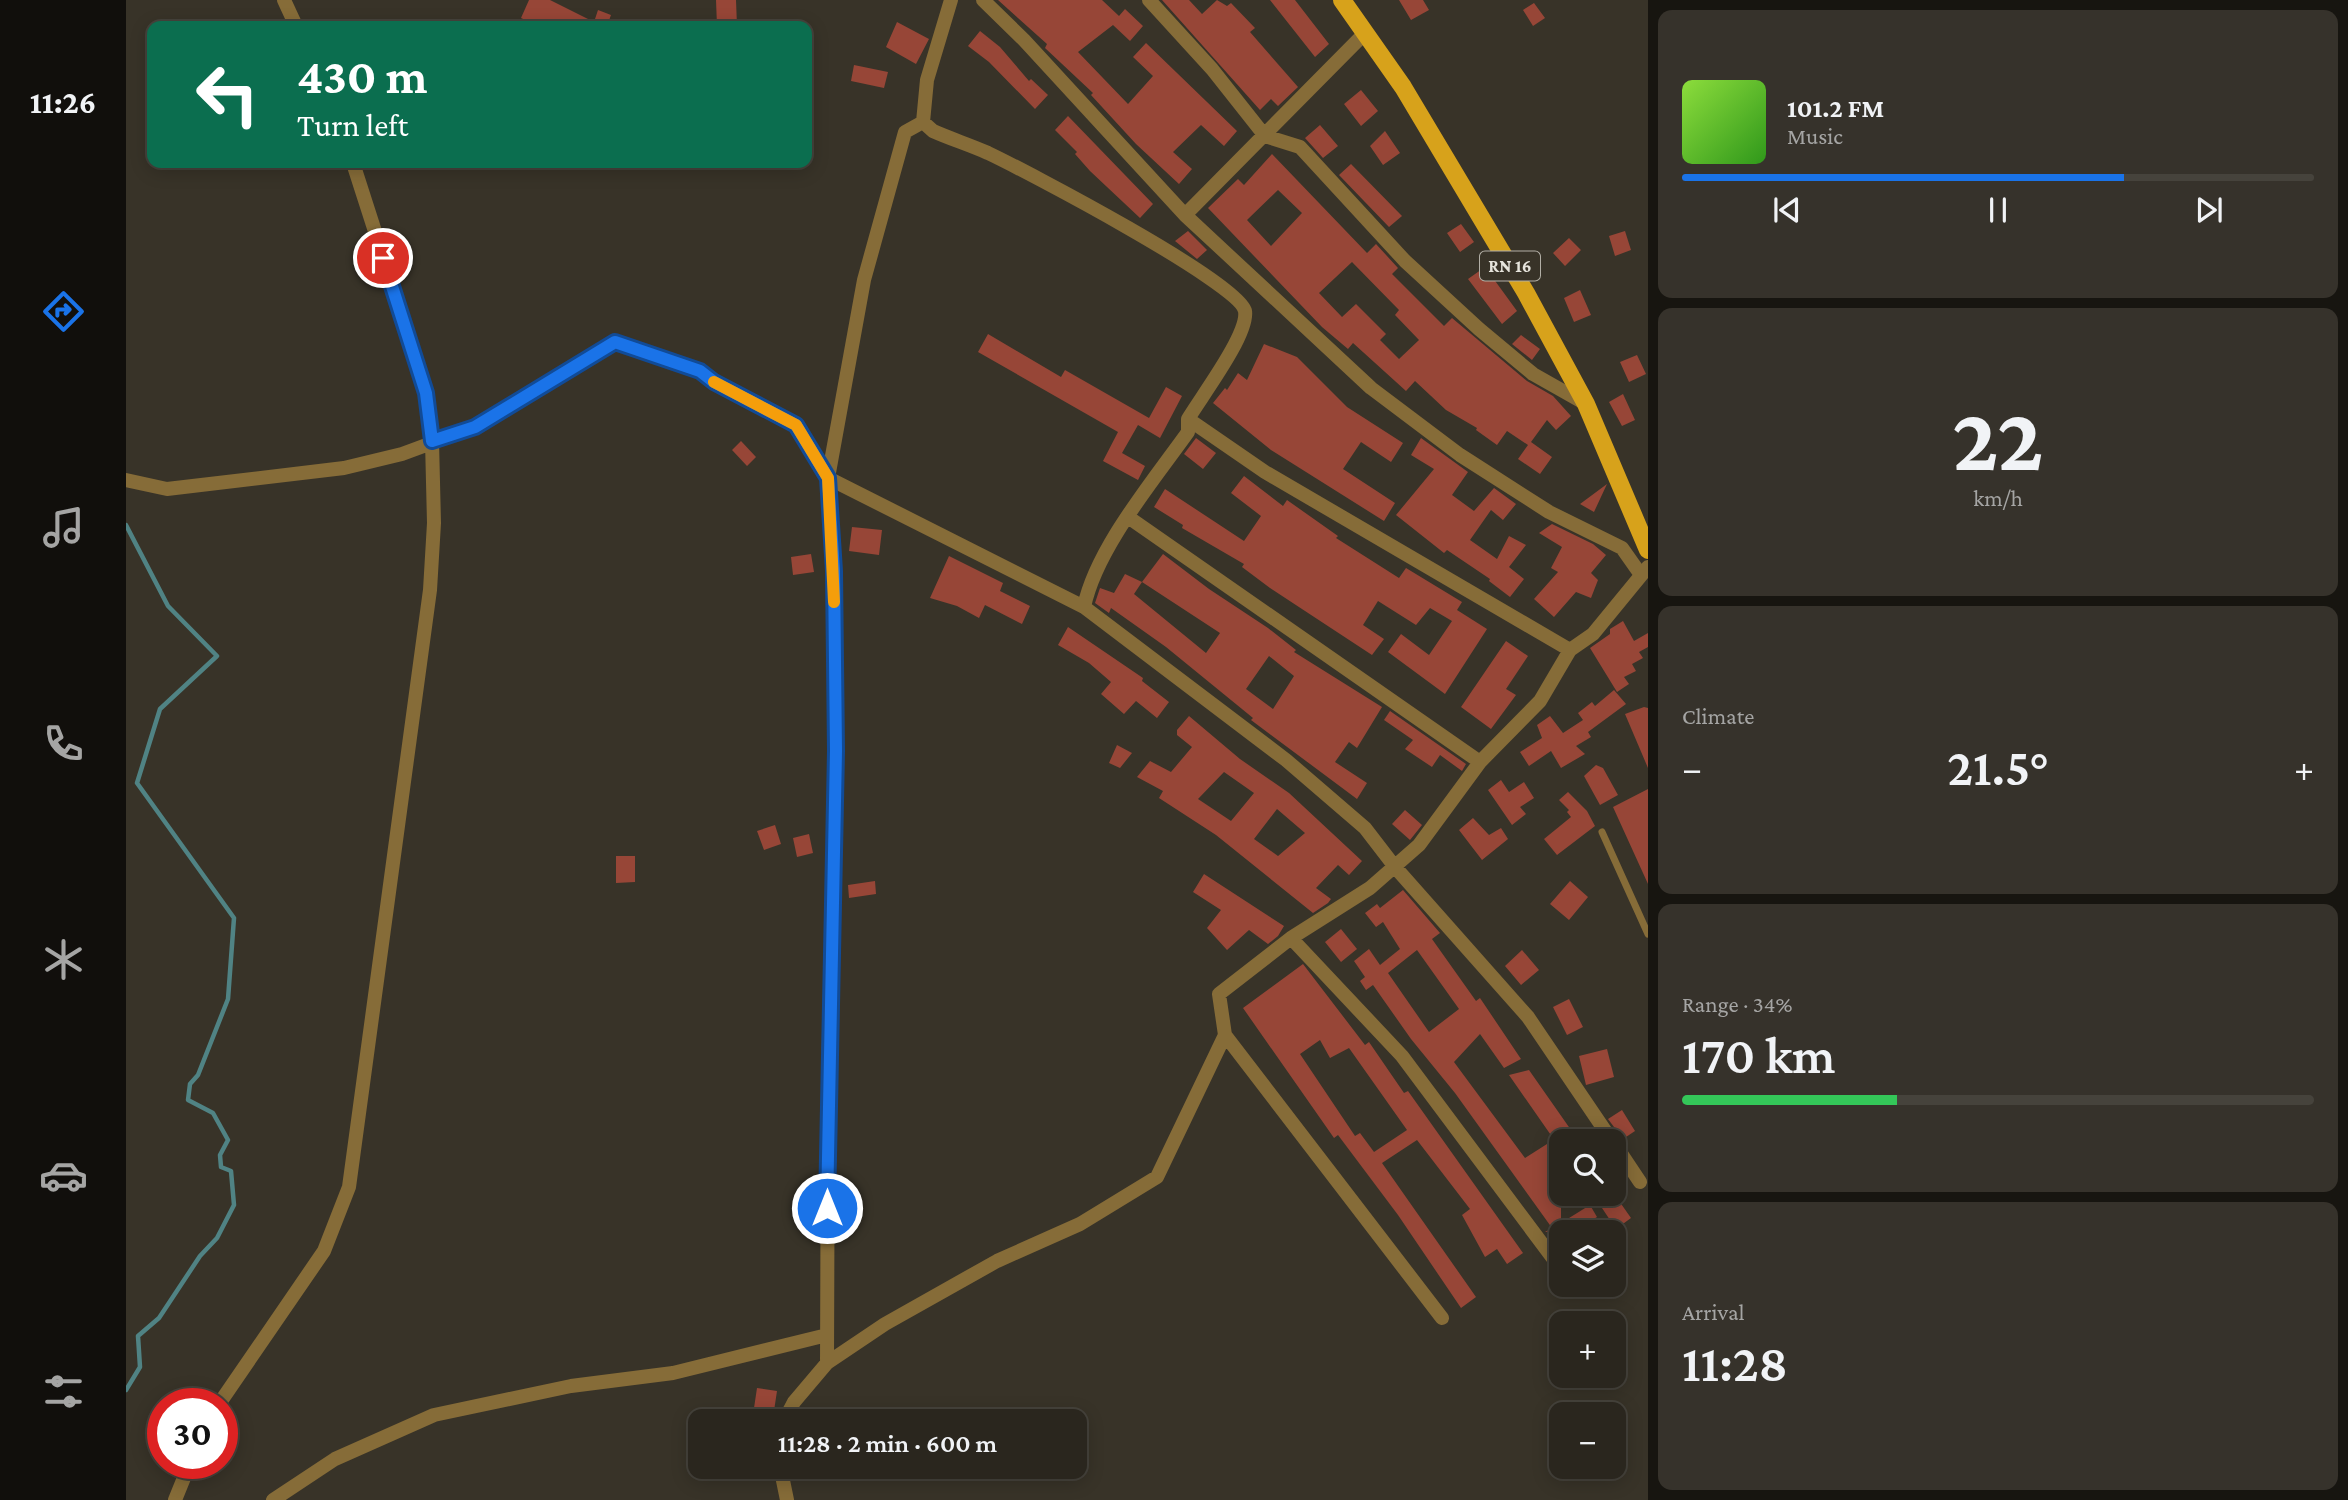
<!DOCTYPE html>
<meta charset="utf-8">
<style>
:root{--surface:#2a261e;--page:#36322b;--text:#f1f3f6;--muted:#a5a5a4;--line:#46433c;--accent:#1a73e8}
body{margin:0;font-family:"Crimson Pro",serif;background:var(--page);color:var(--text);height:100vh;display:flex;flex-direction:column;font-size:26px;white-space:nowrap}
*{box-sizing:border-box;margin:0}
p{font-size:23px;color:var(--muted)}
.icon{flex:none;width:38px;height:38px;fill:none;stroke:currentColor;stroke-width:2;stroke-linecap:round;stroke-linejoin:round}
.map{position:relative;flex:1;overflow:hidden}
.panel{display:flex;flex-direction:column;gap:10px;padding:10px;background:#171510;width:700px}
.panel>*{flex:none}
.banner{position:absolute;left:21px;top:21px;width:665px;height:147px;border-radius:14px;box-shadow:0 4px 18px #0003,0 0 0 2px var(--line);background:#0b6e4f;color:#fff;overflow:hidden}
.fabs{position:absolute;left:1423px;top:1129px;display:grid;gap:14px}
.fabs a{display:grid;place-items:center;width:77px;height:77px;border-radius:14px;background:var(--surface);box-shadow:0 4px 18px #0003,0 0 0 2px var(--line);font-size:35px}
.speed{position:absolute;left:21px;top:1388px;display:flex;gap:14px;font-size:35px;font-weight:700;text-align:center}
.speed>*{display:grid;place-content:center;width:91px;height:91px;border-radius:50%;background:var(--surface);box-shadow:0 4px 18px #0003,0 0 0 2px var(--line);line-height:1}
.speed .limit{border:10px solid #d22;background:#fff;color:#111}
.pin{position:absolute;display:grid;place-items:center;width:60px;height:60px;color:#fff;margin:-30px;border:4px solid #fff;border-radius:50%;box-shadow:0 2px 7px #0007}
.me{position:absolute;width:77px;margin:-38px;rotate:0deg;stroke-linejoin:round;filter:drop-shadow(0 0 5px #0008)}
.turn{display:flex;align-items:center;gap:24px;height:147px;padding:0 35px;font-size:32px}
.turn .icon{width:91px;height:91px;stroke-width:2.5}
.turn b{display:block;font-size:49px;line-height:60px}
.big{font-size:52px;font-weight:600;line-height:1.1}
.panel .tile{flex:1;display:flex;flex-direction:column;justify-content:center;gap:10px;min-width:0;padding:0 24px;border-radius:14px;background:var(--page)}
.panel .dial{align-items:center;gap:0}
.dial b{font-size:91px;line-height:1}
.song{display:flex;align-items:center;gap:21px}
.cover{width:84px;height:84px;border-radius:10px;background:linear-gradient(135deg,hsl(90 70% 55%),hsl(110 70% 35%))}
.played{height:7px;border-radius:4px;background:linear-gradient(90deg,var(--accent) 70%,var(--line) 70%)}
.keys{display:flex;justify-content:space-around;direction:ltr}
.heat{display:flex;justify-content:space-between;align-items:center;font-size:38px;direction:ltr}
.charge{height:10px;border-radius:5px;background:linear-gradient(90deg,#34c759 34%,var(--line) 0)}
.trip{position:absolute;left:562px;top:1409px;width:399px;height:70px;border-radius:14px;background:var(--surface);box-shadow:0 4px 18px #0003,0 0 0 2px var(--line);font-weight:600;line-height:70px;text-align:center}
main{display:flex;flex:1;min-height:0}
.tabs{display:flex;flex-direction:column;width:126px;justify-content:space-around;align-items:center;background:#110f0c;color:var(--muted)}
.tabs .icon{width:49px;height:49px}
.tabs .active{color:var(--accent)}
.tabs b{font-size:32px;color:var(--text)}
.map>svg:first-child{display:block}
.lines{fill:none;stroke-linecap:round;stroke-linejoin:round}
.stream{stroke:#508384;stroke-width:4.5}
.building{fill:#974637;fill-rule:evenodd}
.lane{stroke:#866c38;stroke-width:7}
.street{stroke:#866c38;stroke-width:14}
.primary{stroke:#d7a21b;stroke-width:18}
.route-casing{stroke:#114b97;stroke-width:18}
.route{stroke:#1a73e8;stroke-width:12}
.slow{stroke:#f59e0b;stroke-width:12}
.labels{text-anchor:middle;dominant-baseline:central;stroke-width:7;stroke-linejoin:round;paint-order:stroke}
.shield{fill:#383328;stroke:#b2afa6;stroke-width:2}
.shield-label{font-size:18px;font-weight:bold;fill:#e6e4dc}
</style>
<main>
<nav class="tabs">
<b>11:26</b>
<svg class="icon active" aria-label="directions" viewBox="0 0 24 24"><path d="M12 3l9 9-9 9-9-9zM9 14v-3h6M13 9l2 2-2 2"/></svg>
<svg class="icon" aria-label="music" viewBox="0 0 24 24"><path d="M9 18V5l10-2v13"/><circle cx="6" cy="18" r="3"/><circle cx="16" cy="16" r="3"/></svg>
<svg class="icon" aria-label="phone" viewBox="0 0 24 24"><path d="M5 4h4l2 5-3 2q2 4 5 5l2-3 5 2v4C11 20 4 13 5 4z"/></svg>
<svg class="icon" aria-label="climate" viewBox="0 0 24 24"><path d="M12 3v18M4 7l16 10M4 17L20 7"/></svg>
<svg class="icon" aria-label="car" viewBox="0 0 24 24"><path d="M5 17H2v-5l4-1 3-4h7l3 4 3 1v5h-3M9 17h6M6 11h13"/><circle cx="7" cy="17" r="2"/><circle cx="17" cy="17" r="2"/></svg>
<svg class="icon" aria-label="filters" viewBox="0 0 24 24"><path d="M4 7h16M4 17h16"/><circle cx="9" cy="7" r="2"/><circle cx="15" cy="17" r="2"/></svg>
</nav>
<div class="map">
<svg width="1522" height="1500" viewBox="0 0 1522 1500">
<rect width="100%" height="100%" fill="#383328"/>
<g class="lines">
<path class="stream" d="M0,525L42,606L91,656L34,709L11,783L108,918L102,999L72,1075L64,1084L62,1100L87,1113L102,1140L94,1155L95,1167L105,1171L108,1205L91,1238L74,1256L33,1318L12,1336L14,1367L0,1390"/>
</g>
<path class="building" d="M403,0H424L468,22L472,10L485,15L481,26H412L395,18Z
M590,0H610L611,26H591Z
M872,0H976L993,16L999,9L1017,26L1004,41L987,25L952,52L1002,104L1027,76L1007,57L1020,43L1111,131L1098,146L1075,125L1047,152L1066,169L1053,184L1010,144L965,95L967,93L919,48L921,44Z
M1036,0H1063L1076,14L1091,0L1101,6L1105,3L1129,28L1124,32L1172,87L1152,106L1145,99L1134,110Z
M1144,0H1169L1203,44L1189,57Z
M1273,0H1297L1303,10L1285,20Z
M1408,3L1419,18L1407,26L1397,10Z
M771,22L803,39L790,64L760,47Z
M854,31L874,47L903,81L905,79L922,95L909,109L863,62L842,46Z
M728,65L762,72L758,88L725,81Z
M1235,90L1252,111L1235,126L1218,104Z
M942,116L1027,204L1014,218L964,171L949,154L951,152L929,130Z
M1194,125L1212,146L1197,158L1179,138Z
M1259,131L1274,153L1257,165L1244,146Z
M1146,154L1241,253L1250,244L1272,268L1266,274L1318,326L1326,318L1401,381L1427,396L1445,416L1430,430L1421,420L1405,442L1426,457L1414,474L1392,459L1402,445L1381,431L1371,445L1350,430L1351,428L1320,410L1289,381L1280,391L1227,343L1222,349L1196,327L1082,208L1112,179L1118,185ZM1152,190L1176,213L1145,246L1121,220ZM1226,262L1273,310L1269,315L1293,340L1273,359L1254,340L1260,334L1230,304L1216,317L1193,293Z
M1225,164L1276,216L1263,227L1213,175Z
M1335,224L1348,242L1334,252L1321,233Z
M1062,231L1081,250L1071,259L1049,241Z
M1499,231L1505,250L1489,256L1483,236Z
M1443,238L1455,250L1439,266L1427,253Z
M1359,267L1391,311L1376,324L1342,279Z
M1454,290L1465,315L1448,322L1438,298Z
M862,334L935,377L939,370L1023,418L1040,387L1056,396L1034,438L1012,425L996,453L1019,466L1012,480L977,461L992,432L852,352Z
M1395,335L1414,349L1406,360L1386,344Z
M1138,344L1171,357L1221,407L1277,443L1265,462L1235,442L1217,469L1269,503L1258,521L1145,450L1087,403L1099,388L1101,390L1112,373L1121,380Z
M1511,355L1520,374L1503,382L1494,362Z
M1497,394L1509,420L1496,426L1483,402Z
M1070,438L1090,453L1077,469L1058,454Z
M1295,438L1342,472L1326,495L1348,511L1368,488L1390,504L1377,520L1365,510L1344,540L1371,559L1383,536L1400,545L1383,567L1398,579L1384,597L1363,581L1364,579L1321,550L1318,553L1270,515L1308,469L1285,455Z
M615,441L630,457L621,466L606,450Z
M1118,476L1157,506L1161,500L1212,536L1210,538L1273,578L1280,568L1336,602L1331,610L1361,629L1319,694L1262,652L1275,634L1303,655L1326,621L1304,608L1290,625L1252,601L1237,625L1258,639L1246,655L1144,588L1116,567L1118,564L1056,528L1057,525L1028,507L1039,489L1118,541L1135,516L1105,493Z
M1481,484L1468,512L1454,504Z
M1426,524L1467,544L1480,555L1465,573L1472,580L1465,598L1450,592L1428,617L1408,599L1432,572L1425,568L1436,547L1413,533Z
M726,527L756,530L753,555L723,551Z
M685,554L688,572L667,575L665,557Z
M1037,554L1083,589L1142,628L1170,650L1168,652L1256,707L1231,748L1223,742L1209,762L1241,783L1231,799L1125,720L1127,718L1040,647L985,608L983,613L969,603L974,588L988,593L999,574L1016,582ZM1016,582L1094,633L1080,653L1008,594ZM1143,656L1168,676L1147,709L1120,689Z
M823,556L877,583L874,591L904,606L896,624L859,605L853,618L831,606L804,598Z
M1497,621L1508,641L1522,633V647L1513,652L1517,658L1506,664L1510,671L1498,677L1503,684L1491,692L1464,648L1484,634V629Z
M942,627L1017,678L1016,681L1043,702L1031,718L1010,701L998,714L975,694L985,682L963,663L932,645Z
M1380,641L1402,656L1380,689L1390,695L1365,729L1335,707Z
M1488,690L1500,704L1462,732L1465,737L1450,746L1459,754L1435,768L1425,751L1403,766L1394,752L1416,738L1411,725L1424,716L1437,733L1457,720L1452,713L1466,702L1469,706Z
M1518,707L1522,708V768L1499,714Z
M1264,711L1340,764L1336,771L1314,755L1306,767L1279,749L1287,740L1258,720Z
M1063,716L1114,759L1163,793L1236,861L1223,875L1212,865L1190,888L1205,899L1202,903L1187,913L1090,835L1033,798L1037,791L1011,777L1024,761L1045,772L1066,747L1051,735V730ZM1098,772L1128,793L1105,821L1072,799ZM1151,809L1179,833L1152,856L1128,839Z
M991,745L1006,753L994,768L983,763Z
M1470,765L1477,768L1492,795L1474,805L1458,776Z
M1375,780L1383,792L1398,782L1408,798L1394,807L1400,814L1386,825L1362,790Z
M1522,789V884L1487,807Z
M1442,792L1461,811L1469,826L1431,855L1418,839L1445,817L1441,812L1443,810L1433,800Z
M1279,810L1296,825L1284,840L1266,824Z
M1347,818L1363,835L1375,828L1382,839L1356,860L1333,830Z
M649,825L655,844L638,850L631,831Z
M683,834L687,853L671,857L667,838Z
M490,856H509V882L490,883Z
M1078,874L1158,926L1152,936L1142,944L1123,930L1101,950L1081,928L1095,910L1067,892Z
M749,881L750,894L723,898L722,885Z
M1444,881L1462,897L1443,920L1424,904Z
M1277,890L1314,933L1306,939L1350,1001L1354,998L1395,1059L1378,1068L1354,1034L1328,1062L1399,1158L1421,1144L1435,1166V1223L1464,1205L1471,1217L1446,1232H1419L1426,1228L1329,1093L1285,1039L1247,985L1240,990L1234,981L1239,977L1228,961L1243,949L1254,965L1274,949L1257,922L1250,927L1239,913L1251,904L1254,908ZM1291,950L1333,1009L1303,1032L1262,973Z
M1215,929L1231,949L1215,962L1199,942Z
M1396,950L1413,970L1395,985L1379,966Z
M1177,964L1239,1045L1243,1042L1278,1093L1282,1091L1397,1253L1381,1264L1371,1249L1359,1257L1336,1215L1344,1209L1291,1140L1256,1163L1350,1297L1335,1308L1272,1215L1212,1135L1208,1138L1117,1008ZM1194,1040L1204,1058L1223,1048L1281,1130L1248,1152L1234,1133L1229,1136L1174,1054Z
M1443,999L1457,1027L1441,1035L1427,1007Z
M1481,1049L1488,1077L1460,1085L1453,1056Z
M1403,1070L1445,1130L1429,1141L1383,1075Z
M1496,1110L1509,1131L1497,1139L1482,1119Z
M1491,1198L1505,1218L1490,1229L1476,1208Z
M631,1388L651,1391L648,1411L628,1408Z"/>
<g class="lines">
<path class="lane" d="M1476,832L1522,934"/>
<path class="street" d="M158,0L170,26
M825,0L801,80L797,122L807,131C825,139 844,145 862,153C898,170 1114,283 1119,311C1123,334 1075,397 1062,419V432C1027,481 970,549 958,607L1160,760L1239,828L1269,867L1402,1017L1486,1141
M857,0L898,40L1059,215L1245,388L1334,455L1423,512L1496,548L1515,575
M1023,0L1086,69L1139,136L1174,147L1279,261L1353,329L1407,374L1460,404
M797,122L779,132L738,280L702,478L958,607
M1059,215L1240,32
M1062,419L1139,472L1444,650
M0,480L41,489L218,468L276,454L349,427L489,342L574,371L588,382L670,425L702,478L708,571L710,728L702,1080L701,1363
M1002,517L1354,762
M1165,938L1276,1056L1435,1269
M1488,1143L1514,1182
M1316,1318L1099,1035L1093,994L1165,938L1244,888L1293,845L1354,762L1414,701L1444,650L1467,634L1522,567
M93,1404L198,1251L223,1187L304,590L308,523L306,441L301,393L227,163
M658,1421L668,1402L701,1363L759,1324L871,1261L954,1224L1031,1177L1099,1035
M654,1466L661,1500
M49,1500L64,1463
M147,1500L209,1459L308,1415L445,1386L547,1373L701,1335"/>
<path class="primary" d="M1216,0L1277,87L1400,293L1460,404L1522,550"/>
</g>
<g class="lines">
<defs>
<path id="route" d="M257,258L300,393L306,441L349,427L489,342L574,371L588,382L670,425L702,478L708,571L710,751L701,1208"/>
</defs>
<use href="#route" class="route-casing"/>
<use href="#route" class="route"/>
<path class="slow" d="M588,382L670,425L702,478L708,602"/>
</g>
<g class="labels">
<rect class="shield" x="1354" y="251.5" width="60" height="29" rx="5"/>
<g class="shield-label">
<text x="1384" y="266">RN 16</text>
</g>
</g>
</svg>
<div class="fabs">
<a><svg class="icon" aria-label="search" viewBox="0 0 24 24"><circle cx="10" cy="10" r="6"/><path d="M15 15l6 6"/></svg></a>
<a><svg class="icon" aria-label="layers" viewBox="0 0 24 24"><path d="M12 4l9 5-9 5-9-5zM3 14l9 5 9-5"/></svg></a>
<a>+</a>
<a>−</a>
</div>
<div class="speed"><div class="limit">30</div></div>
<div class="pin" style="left:257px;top:258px;background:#d93025"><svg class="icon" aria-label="arrive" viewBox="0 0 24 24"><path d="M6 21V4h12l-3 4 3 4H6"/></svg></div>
<svg class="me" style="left:701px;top:1208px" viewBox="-20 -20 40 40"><circle r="17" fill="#1a73e8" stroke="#fff" stroke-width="3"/><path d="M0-11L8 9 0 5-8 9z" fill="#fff"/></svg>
<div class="trip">11:28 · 2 min · 600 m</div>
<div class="banner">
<div class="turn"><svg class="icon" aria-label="left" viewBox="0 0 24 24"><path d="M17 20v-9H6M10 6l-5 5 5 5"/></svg><div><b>430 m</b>Turn left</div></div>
</div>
</div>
<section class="panel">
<div class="tile">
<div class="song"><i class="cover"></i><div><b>101.2 FM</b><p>Music</p></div></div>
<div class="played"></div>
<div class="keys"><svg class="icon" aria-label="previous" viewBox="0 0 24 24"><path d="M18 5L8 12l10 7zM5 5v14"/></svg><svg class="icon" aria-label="pause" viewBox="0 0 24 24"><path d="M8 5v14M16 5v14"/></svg><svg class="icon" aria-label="next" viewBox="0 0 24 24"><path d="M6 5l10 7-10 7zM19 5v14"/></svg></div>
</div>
<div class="tile dial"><b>22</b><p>km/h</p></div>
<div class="tile"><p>Climate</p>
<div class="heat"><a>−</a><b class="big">21.5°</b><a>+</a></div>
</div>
<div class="tile"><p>Range · 34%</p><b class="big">170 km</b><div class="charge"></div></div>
<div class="tile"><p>Arrival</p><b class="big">11:28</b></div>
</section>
</main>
